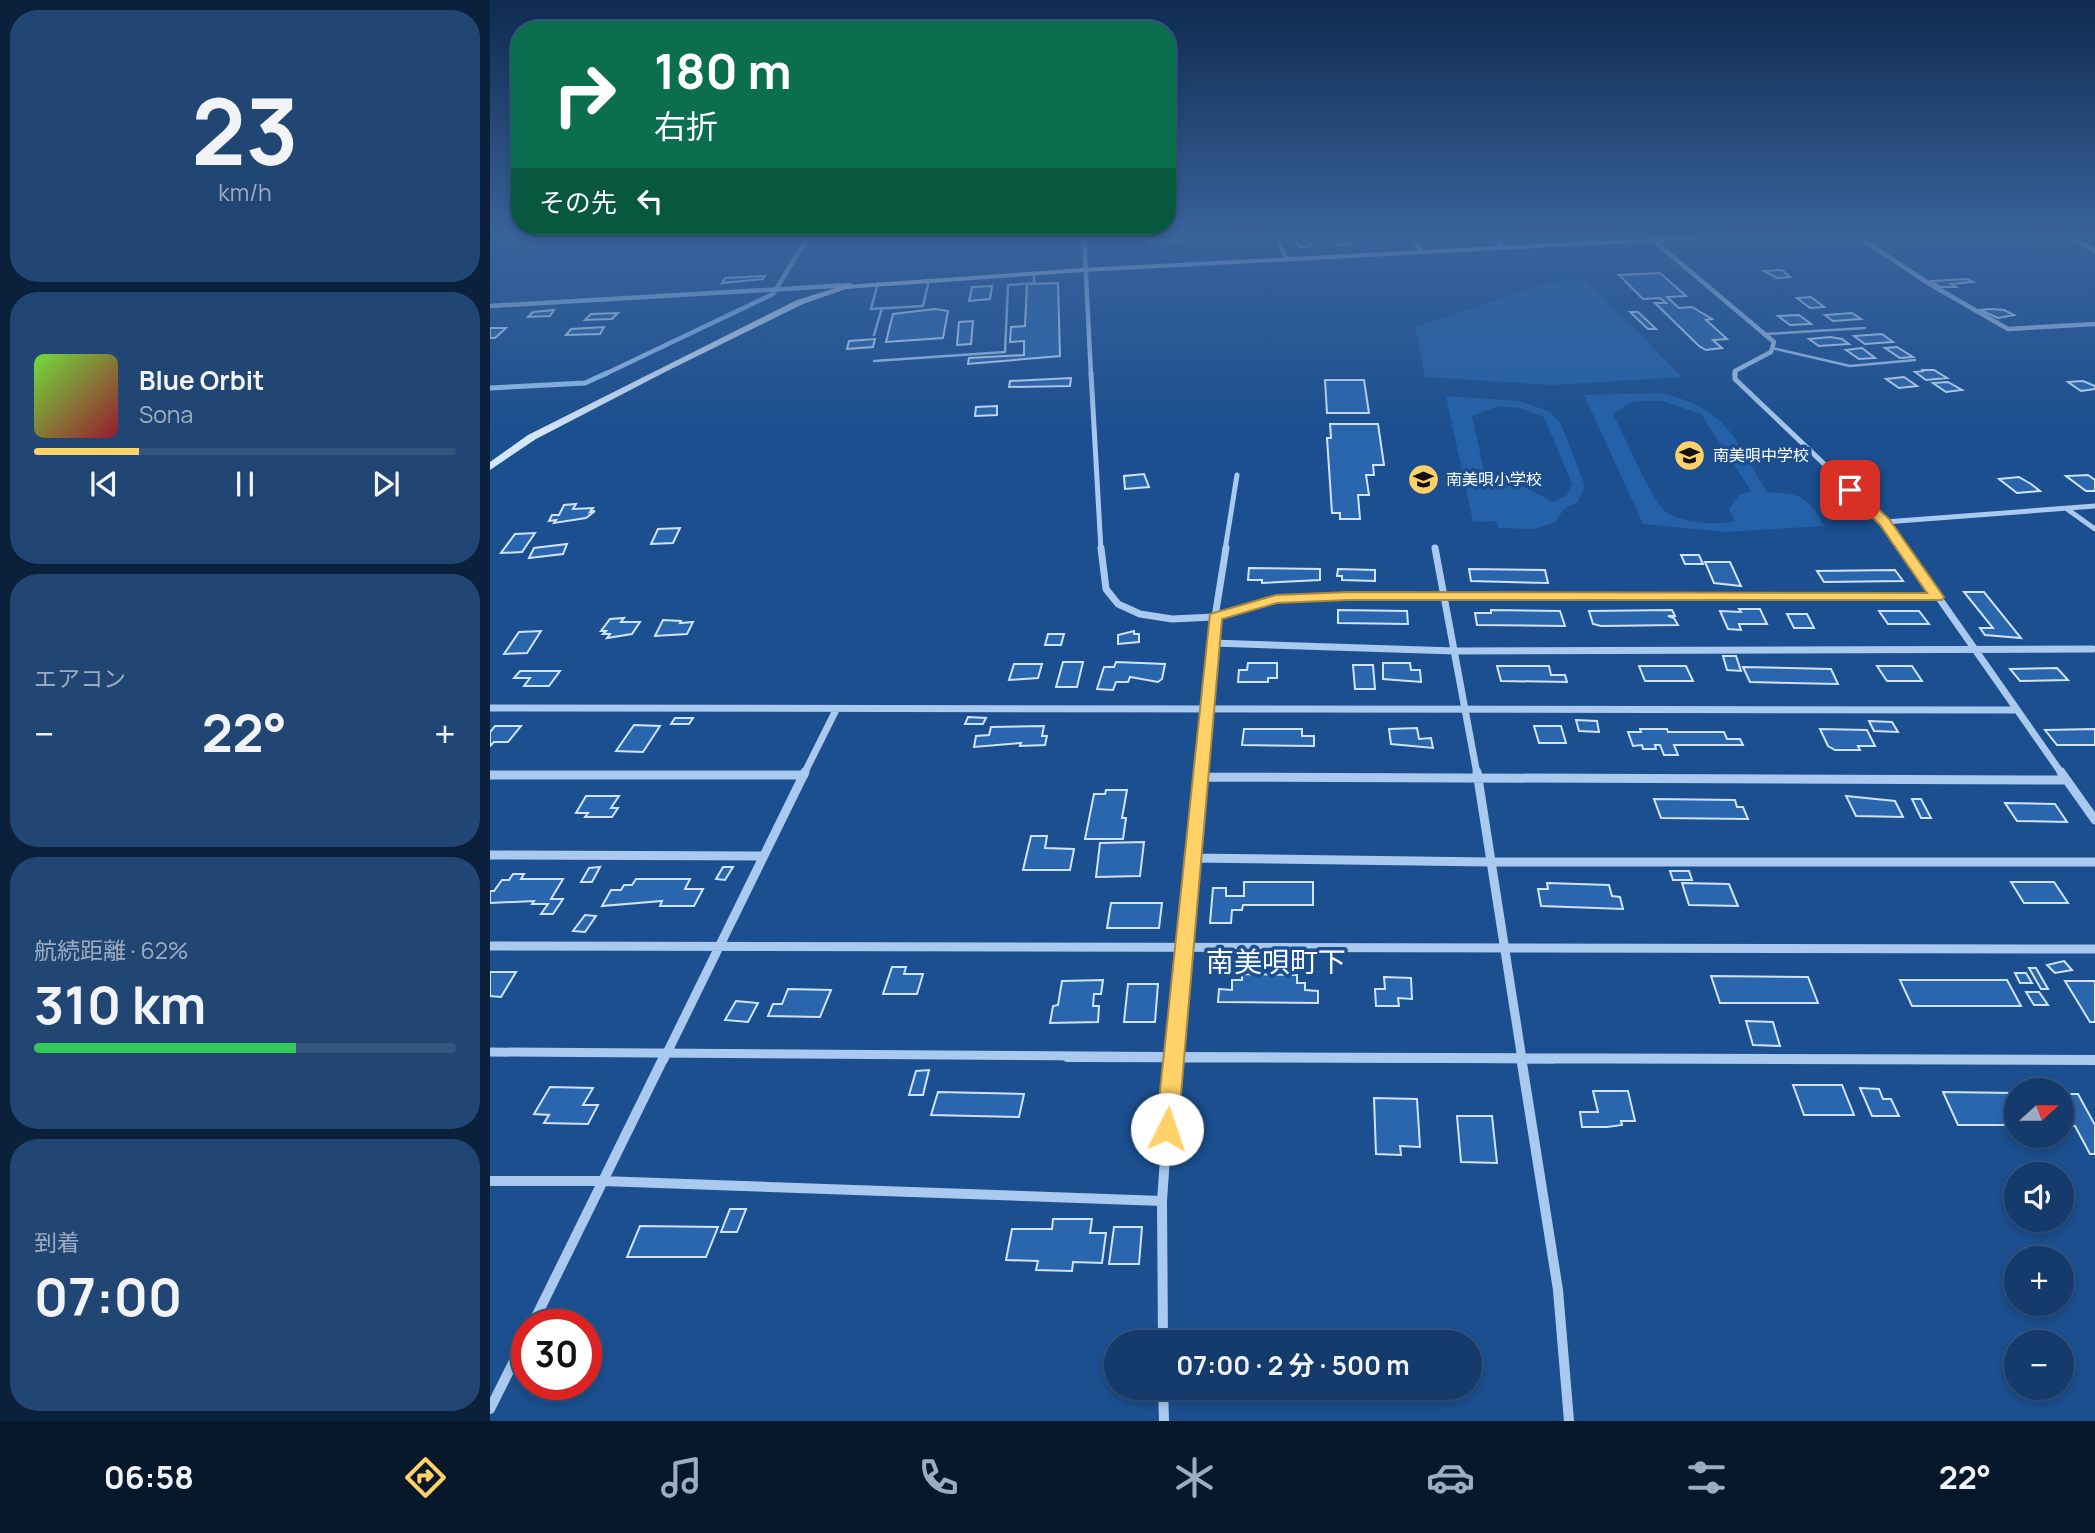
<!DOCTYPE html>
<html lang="ja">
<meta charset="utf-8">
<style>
:root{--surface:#143b6b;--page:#214673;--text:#f1f3f6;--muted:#9dadc1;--line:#33557e;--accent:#ffd166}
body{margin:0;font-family:Manrope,"Noto Sans JP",sans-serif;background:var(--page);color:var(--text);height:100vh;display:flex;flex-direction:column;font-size:26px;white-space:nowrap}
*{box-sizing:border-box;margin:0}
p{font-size:23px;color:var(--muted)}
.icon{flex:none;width:38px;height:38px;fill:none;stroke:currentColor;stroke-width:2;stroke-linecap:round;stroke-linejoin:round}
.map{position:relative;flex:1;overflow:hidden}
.side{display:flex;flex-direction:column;gap:10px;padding:10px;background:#0b203b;width:490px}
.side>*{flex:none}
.banner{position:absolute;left:21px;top:21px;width:665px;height:214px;border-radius:28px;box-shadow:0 4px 10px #0003,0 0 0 2px var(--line);background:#0b6e4f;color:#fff;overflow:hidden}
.needle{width:46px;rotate:69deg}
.controls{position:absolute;left:1514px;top:1078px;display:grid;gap:14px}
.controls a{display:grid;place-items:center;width:70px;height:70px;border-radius:50%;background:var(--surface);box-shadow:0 4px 10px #0003,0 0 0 2px var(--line);font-size:35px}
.speed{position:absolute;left:21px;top:1309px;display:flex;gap:14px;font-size:35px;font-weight:700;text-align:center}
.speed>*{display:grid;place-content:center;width:91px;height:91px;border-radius:50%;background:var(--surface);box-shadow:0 4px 10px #0003,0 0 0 2px var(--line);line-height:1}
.speed .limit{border:10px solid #d22;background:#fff;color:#111}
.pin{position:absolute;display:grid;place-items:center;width:60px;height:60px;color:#fff;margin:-30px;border-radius:14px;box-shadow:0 4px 10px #0006}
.me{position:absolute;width:77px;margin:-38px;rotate:4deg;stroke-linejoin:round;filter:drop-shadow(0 0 5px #0008)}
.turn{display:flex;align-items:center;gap:24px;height:147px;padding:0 28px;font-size:32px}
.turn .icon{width:91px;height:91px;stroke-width:2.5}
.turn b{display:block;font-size:49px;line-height:60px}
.then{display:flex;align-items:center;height:66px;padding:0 28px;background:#0003;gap:14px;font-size:26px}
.big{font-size:52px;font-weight:700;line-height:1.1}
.side .widget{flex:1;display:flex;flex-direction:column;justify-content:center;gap:10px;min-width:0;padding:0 24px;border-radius:28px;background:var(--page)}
.side .dial{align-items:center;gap:0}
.dial b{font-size:91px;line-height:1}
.song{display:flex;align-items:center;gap:21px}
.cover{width:84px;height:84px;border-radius:10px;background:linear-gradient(135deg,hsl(100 70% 55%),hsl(350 70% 35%))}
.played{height:7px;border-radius:4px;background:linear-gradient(90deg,var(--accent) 25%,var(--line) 25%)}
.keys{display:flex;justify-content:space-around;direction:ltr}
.heat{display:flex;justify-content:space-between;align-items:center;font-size:38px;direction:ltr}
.charge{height:10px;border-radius:5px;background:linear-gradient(90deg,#34c759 62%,var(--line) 0)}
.trip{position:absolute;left:614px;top:1330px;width:378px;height:70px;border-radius:35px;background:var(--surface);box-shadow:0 4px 10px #0003,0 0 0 2px var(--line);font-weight:700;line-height:70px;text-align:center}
.dock{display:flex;height:112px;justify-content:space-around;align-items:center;background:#08182b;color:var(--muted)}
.dock .icon{width:49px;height:49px}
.dock .current{color:var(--accent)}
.dock b{font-size:32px;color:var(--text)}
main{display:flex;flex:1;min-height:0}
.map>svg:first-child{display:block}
.green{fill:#2461a8;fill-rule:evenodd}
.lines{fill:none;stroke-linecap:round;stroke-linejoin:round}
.stream-far1{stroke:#9cc4f0;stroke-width:4.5}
.stream{stroke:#9cc4f0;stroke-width:5}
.building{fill:#2a66ad;stroke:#cfe3fa;stroke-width:2}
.lane{stroke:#a9c9ee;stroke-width:2.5}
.street-far4{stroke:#a9c9ee;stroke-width:4.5}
.street-far3{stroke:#a9c9ee;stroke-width:5}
.street-far2{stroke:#a9c9ee;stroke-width:7}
.street-far1{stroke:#a9c9ee;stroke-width:9}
.street{stroke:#a9c9ee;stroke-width:10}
.secondary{fill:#d6e6fa;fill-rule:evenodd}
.route{fill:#ffd166;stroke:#a68842;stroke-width:2}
.labels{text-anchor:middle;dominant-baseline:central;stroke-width:7;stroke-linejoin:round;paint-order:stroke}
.far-poi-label{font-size:16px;fill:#fff;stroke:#1b4f8f;text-anchor:start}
.near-quarter-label{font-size:28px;fill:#fff;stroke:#1b4f8f}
</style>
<main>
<section class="side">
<div class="widget dial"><b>23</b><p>km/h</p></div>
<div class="widget">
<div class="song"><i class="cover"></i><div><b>Blue Orbit</b><p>Sona</p></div></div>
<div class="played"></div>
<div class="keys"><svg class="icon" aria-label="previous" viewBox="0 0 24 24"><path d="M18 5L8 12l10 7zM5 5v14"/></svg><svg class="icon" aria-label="pause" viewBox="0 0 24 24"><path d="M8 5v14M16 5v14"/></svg><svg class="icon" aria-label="next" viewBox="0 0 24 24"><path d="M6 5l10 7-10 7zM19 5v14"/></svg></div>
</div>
<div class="widget"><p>エアコン</p>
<div class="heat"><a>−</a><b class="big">22°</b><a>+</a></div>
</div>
<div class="widget"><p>航続距離 · 62%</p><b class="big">310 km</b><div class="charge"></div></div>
<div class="widget"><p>到着</p><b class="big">07:00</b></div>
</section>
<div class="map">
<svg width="1605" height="1421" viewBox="0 0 1605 1421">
<rect width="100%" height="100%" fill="#1b4f8f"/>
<path class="green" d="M1095,279L1192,377L1063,385L935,377L925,327L1059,283Z
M1169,393C1237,407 1244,437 1277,492C1311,494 1317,495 1334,526L1236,532L1153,524L1094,395ZM1152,401H1172L1211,414L1261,491L1249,495L1239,509L1245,521C1229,526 1183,523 1172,508C1153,482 1138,443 1123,414L1139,403Z
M956,396L1029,401L1059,411L1071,424L1095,486L1088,502L1074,509L1065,522L1046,529L1009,528L1006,521L983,522ZM1008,406L1029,408L1054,417L1082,484L1077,495L1063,502L1030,485L997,484L982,416Z"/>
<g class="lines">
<path class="stream-far1" d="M113,375L283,294L319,236"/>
<path class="stream" d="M0,388L95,383L117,373"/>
</g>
<path class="building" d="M816,236L822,246L810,247L804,237Z
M843,236H856L862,244L848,245Z
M1292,270L1300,277L1287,278L1274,271Z
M1170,273L1196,296L1177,297L1189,308L1202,307L1222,319L1216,320L1237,339L1223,340L1232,348L1216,350L1209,346L1165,303H1176L1170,298L1153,299L1129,275Z
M275,276L273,279L232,283L235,278Z
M1477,279L1483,282L1461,284L1466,287H1450L1441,281Z
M568,283L570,356L478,364L479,358L534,355V341L520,342L521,327L535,326L537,284Z
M502,286L500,299L479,301L482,287Z
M1321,297L1334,307L1320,308L1307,298Z
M445,309L458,311L453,338L396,342L403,314Z
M1501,309L1514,310L1524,315L1508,318L1490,310Z
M64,310L60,316L38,317L43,312Z
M1140,312H1148L1166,329H1158Z
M128,313L122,319L95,320L101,314Z
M1362,313L1371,319L1343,321L1335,315Z
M1309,315L1321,324L1300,325L1288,316Z
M483,321L481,344L467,345L469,322Z
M114,327L110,334L76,335L81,329Z
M0,328H16L5,338H0Z
M1392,334L1403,342L1375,344L1364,336Z
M1340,337L1352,339L1359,344L1329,346L1319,339Z
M385,339L383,347L357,349L359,341Z
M1407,347L1423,357L1410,358L1395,348Z
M1372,348L1385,358L1369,359L1356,350Z
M1431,370H1444L1457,378L1436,380L1425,372L1434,371Z
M1414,377L1427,386L1409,388L1396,379Z
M581,378L580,386L519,387L520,381Z
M835,380H874L879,413H837Z
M1593,381L1605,386V389L1591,391L1578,382Z
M1458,382L1472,390L1456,392L1443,383Z
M507,406V415L485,416L486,407Z
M840,424H888L894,465H883L884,475H876L879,495H868L870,519H850V513H842L837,438H841Z
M654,474L659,487L635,489L634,476Z
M1598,475L1605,480V491H1596L1576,476Z
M1529,477L1541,484L1550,491L1527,493L1509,479Z
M86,504L83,509L103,508L100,512L105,511L96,518L64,523L66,520L59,521L62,515H69L74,505Z
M190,528L183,543L161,544L168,529Z
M45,533L32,552L11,553L25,534Z
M77,544L73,554L39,558L44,548Z
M1191,555H1209L1213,564H1195Z
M1215,562H1240L1251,586L1224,583Z
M759,568L830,569V580L772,583V580H758Z
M848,569L885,570V581L852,580V576H847Z
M979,569L1055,570L1058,583L981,581Z
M1405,570L1413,581L1334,582L1327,571Z
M1474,592H1494L1531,638L1495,635L1490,628H1503Z
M1249,609H1270L1277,624H1249L1251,630L1238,629L1230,611L1251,612Z
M848,610L917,611L918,624L848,623Z
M1001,610L1070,611L1075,626L987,625L985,613H1001Z
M1182,610L1185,616H1178L1184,618L1188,625L1111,626L1103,624L1099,611Z
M1389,611H1429L1439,624H1398Z
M1297,614H1317L1324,628H1304Z
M134,618L131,622H150L142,634L117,638L120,634H113L116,631H111L120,619Z
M173,620L191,621L190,623L203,622L197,634L165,636Z
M51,631L37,653L14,654L29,632Z
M644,631V634H649V642L628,644V635Z
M558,634H574L571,645H555Z
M1233,656H1246L1251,671L1237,670Z
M573,662H593L587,687H566Z
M626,662L675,664L672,679L668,682L640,677L638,682H626L623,690L607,689L614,667H624Z
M758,663H787V678H778V682H748L749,670H757Z
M893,663H920L921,670H930L931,682L893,679Z
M524,664H552L548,678L519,680Z
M863,665H883L885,689H865Z
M1007,666H1059L1061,675H1075L1077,682L1011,681Z
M1149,666H1196L1203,681H1155Z
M1387,666H1422L1432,681H1397Z
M1253,667L1341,669L1348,684L1260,682Z
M1567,668L1578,680L1530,681L1520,669Z
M30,671H70L59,686H34L40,678H24Z
M478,717L496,718L493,724H475Z
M185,718H203L199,724H181Z
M1086,720L1107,721L1109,732L1089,731Z
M1379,721L1402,722L1408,732L1384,731Z
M144,725L170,726L153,752L126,751Z
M5,726H31L18,742H4L0,746V732Z
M554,726L552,736H557L555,745L530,746L531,743L484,747L486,736L499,735L501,727Z
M1044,726H1071L1076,743H1049Z
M927,728L929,739L941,738L943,748L901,744L899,729Z
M754,729H812V736H824V746L752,745Z
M1150,729H1177L1178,732H1234L1237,739H1250L1253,745H1184L1188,755H1174L1170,745H1165L1166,749H1153L1152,745L1143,746L1138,732H1151Z
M1330,729L1377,730L1385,746H1368L1370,750H1345L1338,746Z
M1605,729V745H1567L1555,730Z
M616,790H637L632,818H636L633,839H595L604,794H615Z
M96,796H129L121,808H128L122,817H95L98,813H86Z
M1356,796L1405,801L1413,817L1366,816Z
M1164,799L1245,800L1247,807H1253L1258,819L1171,818Z
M1422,799H1431L1441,818H1431Z
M1515,803L1565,804L1577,822L1527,821Z
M541,836H557L555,848L584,849L580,870H533Z
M654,842L650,876L606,877L610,843Z
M110,867L102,882H91L99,868Z
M233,867H243L235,880L226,879Z
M1180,871H1199L1202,880H1183Z
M23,874H34L31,879H73L61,899H73L63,914H51L58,904H42L44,901L0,903V891H4L12,880H19Z
M146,879H200L195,889H213L204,906H170L172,901L112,906L121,890H131L134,885H142Z
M754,882H823V905H753L752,910H742L741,923H720L723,888H736V896H754Z
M1521,882H1564L1578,903H1534Z
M1057,883L1119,885L1122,896L1130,897L1133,909L1051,906L1048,889H1058Z
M1192,883L1239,884L1248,906L1199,905Z
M621,903H672L669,928H617Z
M95,915L106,916L95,932L83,931Z
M1574,961L1582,970L1565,973L1557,965Z
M402,967H416L414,974H433L427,994H393Z
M1539,968H1546L1558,989H1551Z
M0,972H26L11,997L0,996Z
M1525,973H1536L1542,983H1530Z
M752,974L807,975V983H815V990L828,991V1003L728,1002L729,989L742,990V980H752Z
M1221,976L1318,977L1328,1003H1230Z
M894,977L921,978L922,999L908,998L909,1006H886L885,989H895Z
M613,980L611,994H604L603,1006H609L608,1022L560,1023L563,1006L568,1005L572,981Z
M1410,980H1517L1531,1006H1422Z
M1575,981H1605V1022H1600Z
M638,984H668L665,1022H634Z
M298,989L341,990L330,1017L278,1016L283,1004H292Z
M1536,992H1549L1558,1005H1544Z
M246,1001L268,1003L258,1022L235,1020Z
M1256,1021L1283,1022L1290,1046L1263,1045Z
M439,1070L433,1095H419L426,1071Z
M1303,1085H1352L1364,1115H1314Z
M60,1087L103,1088L93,1105H108L98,1124L54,1123L59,1115L44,1114Z
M1370,1088L1389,1089L1393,1099H1401L1409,1116H1382Z
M1103,1091H1138L1145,1121H1131L1132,1125L1117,1127H1092L1090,1112H1108Z
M448,1092L534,1094L529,1117L441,1115Z
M1453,1092L1526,1093V1125H1468Z
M1572,1094H1588L1605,1125V1154H1600L1585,1126H1572Z
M884,1098L927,1099L930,1147L910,1146L911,1155L886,1154Z
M967,1116H1002L1007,1163L971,1162Z
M240,1209H256L247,1232H231Z
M563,1219H602L600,1233H616L612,1263L583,1262L582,1271L546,1270L548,1261L516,1260L522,1229H562Z
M150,1226L228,1227L216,1257H137Z
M624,1227H652L649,1264H619Z"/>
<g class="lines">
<path class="lane" d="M388,283L381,309L433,306L439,280
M1276,334L1375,328
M384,335L392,308
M1282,348L1360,366L1425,360
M384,361L515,352L518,285L544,283V273"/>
<path class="street-far4" d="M594,236L601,375
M786,236L797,260
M920,236L932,252
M1004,236L1014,248
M1367,236L1438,283L1518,329L1605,324
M1576,236L1605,250
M1163,240L1284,342L1281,352L1245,371V375
M659,241L743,236
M0,306L360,285"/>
<path class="street-far3" d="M601,373L611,550
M1245,373V379L1395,522L1415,550
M1577,509L1605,529
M1395,522L1605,506
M735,550L747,475"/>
<path class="street-far2" d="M611,548L616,589L628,604L650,614L682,619L725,617L786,599L859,596L1447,597
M945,548L987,774
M1414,548L1572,774
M722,643L965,651L1603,649
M0,708L1527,710
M314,774L346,710
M710,774L725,617L736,548"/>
<path class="street-far1" d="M987,772L1032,1059
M1571,772L1605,820
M0,775H314
M709,777L1576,780
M0,855L273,856
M702,858L999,862H1605
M0,946L1605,949
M0,1052L1063,1059
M174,1059L315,772
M682,1059L710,772"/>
<path class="street" d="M577,1057L1605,1060
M1031,1057L1068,1290L1079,1421
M0,1181H112L672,1201
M42,1325L174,1057
M673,1342L672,1201L682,1057
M673,1388L674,1421
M0,1409L37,1335"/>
<path class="secondary" d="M1198,236H1241L1237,238L593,272L356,289L313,304L177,371L46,439L0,470V462L38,435L307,300L355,285L593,268Z"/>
</g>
<linearGradient id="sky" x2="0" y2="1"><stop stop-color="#0f2b4f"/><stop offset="0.54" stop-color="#39639b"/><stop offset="1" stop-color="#39639b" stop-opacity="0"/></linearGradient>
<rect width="1605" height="435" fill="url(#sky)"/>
<path class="route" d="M1356,487H1365L1399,519L1454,597L1452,600H859L787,603L732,619L688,1129L685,1136L677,1140L669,1136L666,1129L720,614L786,595L859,592L1437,593L1390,525L1356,492Z"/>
<defs>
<symbol id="school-disc" viewBox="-11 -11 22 22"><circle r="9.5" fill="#ffd166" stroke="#1b4f8f"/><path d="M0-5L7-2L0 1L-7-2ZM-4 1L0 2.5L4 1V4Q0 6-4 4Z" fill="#111"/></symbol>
</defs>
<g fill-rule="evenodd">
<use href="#school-disc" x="1182" y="438" width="35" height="35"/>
<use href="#school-disc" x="916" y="462" width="35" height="35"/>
</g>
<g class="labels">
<g class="far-poi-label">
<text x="1223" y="455">南美唄中学校</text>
<text x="956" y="479">南美唄小学校</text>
</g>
<g class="near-quarter-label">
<text x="786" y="961">南美唄町下</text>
</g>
</g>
</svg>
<div class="controls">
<a><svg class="needle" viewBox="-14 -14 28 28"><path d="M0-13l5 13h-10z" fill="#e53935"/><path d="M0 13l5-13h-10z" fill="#9dadc1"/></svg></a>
<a><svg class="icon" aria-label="sound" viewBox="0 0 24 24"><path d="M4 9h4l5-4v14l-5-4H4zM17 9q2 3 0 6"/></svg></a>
<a>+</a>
<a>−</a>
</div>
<div class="speed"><div class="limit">30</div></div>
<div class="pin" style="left:1360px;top:490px;background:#d93025"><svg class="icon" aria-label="arrive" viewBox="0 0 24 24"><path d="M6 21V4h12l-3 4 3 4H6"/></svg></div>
<svg class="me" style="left:677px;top:1129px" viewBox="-20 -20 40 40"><circle r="19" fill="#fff"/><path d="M0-13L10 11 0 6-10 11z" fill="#ffd166"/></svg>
<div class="trip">07:00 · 2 分 · 500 m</div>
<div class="banner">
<div class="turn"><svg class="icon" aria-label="right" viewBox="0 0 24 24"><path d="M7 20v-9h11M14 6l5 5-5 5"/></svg><div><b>180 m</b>右折</div></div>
<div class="then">その先<svg class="icon" aria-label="left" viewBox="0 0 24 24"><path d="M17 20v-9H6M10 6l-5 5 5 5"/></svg></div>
</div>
</div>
</main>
<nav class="dock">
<b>06:58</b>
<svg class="icon current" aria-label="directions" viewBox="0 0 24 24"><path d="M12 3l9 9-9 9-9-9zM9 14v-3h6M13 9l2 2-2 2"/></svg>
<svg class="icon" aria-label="music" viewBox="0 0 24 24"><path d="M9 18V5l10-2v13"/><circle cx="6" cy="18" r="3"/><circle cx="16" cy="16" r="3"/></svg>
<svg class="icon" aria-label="phone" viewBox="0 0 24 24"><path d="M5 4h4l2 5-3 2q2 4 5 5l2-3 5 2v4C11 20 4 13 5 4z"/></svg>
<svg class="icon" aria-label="climate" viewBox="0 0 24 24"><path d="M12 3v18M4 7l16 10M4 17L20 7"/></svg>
<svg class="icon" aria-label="car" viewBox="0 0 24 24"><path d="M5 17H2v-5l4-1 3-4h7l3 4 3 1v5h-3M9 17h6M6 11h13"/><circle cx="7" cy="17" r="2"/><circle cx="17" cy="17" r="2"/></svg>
<svg class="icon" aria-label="filters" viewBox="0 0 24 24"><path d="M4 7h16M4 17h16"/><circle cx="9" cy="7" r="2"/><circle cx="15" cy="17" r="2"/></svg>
<b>22°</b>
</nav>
